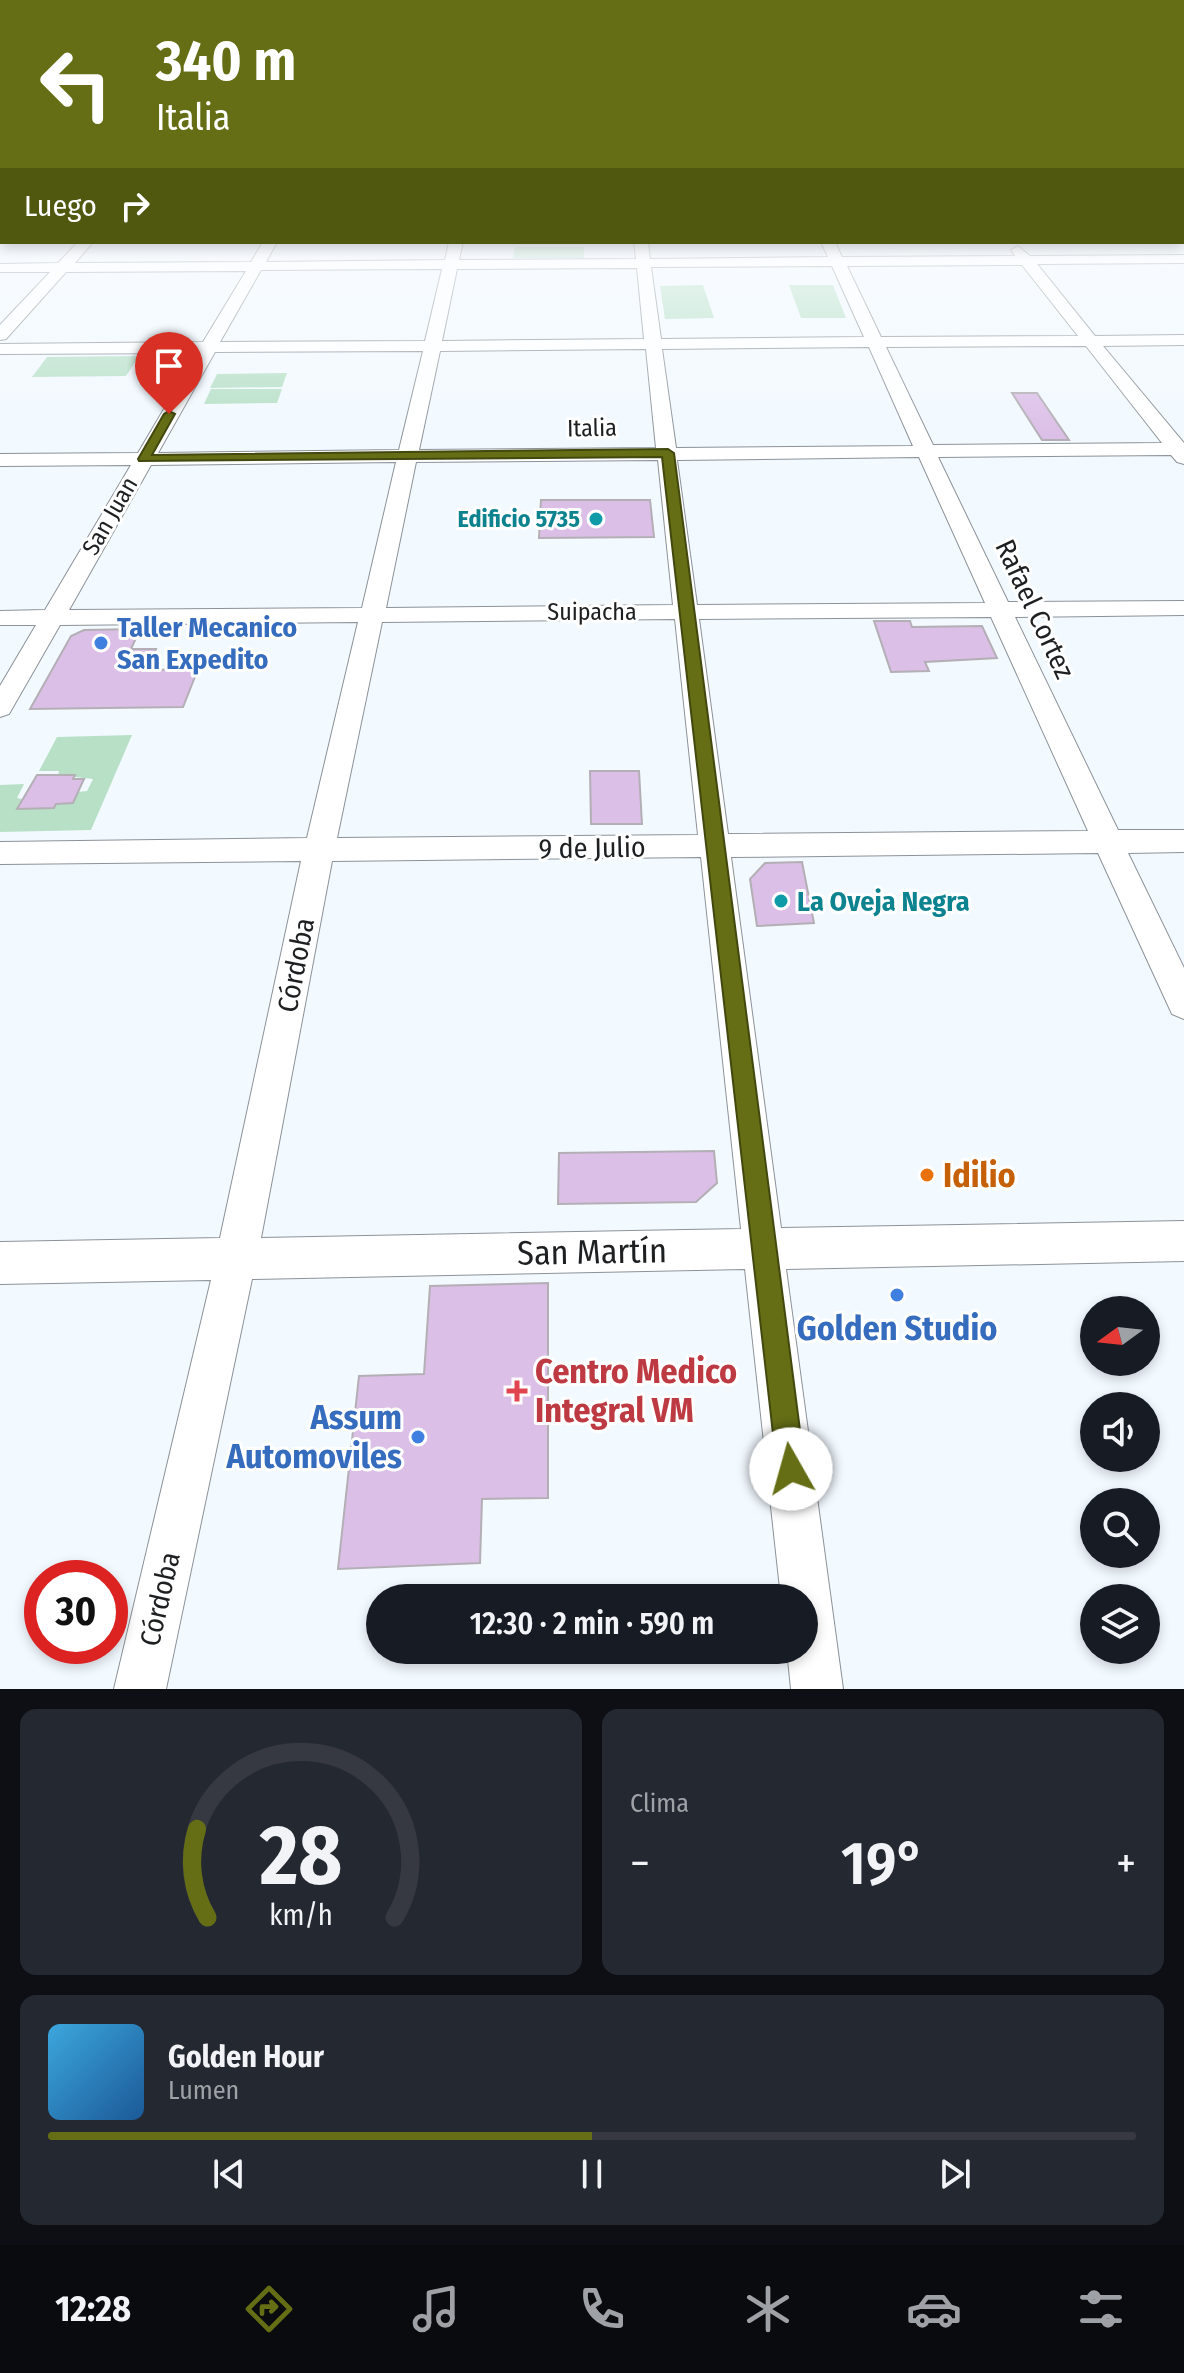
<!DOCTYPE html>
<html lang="es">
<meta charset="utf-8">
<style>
:root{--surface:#171b24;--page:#242831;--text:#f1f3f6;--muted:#9ea1a6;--line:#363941;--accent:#656e15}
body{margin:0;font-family:"Fira Sans Condensed",sans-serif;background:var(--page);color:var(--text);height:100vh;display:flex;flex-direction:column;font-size:30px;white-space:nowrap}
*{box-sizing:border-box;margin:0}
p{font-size:26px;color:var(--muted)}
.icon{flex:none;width:44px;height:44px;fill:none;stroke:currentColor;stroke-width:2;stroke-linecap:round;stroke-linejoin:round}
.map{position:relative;height:1689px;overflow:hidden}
.details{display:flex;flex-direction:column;gap:20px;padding:20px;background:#0d0f14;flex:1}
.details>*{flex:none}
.top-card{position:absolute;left:0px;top:0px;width:1184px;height:244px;box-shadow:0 4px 12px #0003;background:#656e15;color:#fff;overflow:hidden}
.needle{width:52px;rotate:255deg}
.tools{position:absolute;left:1080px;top:1296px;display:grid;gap:16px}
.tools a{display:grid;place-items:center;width:80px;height:80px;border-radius:50%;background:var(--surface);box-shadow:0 4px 12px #0003;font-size:40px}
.speed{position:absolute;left:24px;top:1560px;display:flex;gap:16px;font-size:40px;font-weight:700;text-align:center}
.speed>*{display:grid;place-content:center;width:104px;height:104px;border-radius:50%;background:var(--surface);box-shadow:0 4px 12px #0003;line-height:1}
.speed .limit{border:12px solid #d22;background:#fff;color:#111}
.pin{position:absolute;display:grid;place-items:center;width:68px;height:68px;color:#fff;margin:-82px -34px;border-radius:50% 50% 50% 0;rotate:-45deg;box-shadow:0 0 8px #0007}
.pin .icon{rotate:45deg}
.me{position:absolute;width:88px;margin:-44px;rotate:353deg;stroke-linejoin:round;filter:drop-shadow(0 0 6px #0008)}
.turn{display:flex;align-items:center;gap:28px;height:168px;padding:0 24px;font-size:36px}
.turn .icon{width:104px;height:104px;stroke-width:2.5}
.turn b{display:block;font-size:56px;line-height:68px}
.then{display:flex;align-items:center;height:76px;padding:0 24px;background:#0003;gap:16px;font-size:30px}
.big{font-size:60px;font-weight:600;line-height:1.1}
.details .card{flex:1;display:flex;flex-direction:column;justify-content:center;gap:12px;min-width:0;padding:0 28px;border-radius:16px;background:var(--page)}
.details .dial{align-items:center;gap:0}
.dial svg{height:208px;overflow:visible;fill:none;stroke:var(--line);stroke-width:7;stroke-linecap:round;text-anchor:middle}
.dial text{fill:var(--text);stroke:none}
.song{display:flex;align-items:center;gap:24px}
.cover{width:96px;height:96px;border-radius:12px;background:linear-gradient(135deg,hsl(200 70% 55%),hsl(210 70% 35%))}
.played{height:8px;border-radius:4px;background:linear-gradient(90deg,var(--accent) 50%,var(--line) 50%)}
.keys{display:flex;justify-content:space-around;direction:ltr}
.heat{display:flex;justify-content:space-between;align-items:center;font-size:44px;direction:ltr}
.details .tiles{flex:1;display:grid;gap:20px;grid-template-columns:1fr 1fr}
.card:last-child{grid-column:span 2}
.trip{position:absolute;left:366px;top:1584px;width:452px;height:80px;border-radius:40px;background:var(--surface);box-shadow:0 4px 12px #0003;font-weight:600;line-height:80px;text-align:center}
.menu{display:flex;height:128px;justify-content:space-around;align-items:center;background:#090b0e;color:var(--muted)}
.menu .icon{width:56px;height:56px}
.menu .selected{color:var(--accent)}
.menu b{font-size:36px;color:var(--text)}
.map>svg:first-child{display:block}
.green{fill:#b7e0c7}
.building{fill:#dcbfe7;stroke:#b3afb5;stroke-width:2}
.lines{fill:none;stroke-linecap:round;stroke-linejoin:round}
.street-casing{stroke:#8c9298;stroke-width:2}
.street{fill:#fff;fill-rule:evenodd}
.route{fill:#656e15;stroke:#42480e;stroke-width:2}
.culture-dot{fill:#0f9aa8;stroke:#fff;stroke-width:3}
.shop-dot{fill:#3f7fe0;stroke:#fff;stroke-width:3}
.food-dot{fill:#e8710a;stroke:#fff;stroke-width:3}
.health-dot{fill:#e0444e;stroke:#fff;stroke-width:3}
.labels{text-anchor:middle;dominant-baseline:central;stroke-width:6;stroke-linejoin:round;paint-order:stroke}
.far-street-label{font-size:24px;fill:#1d1f21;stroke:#fff}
.far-culture-label{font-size:24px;font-weight:bold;fill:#0d838f;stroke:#fff;text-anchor:end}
.street-label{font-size:28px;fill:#1d1f21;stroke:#fff}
.shop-label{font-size:28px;font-weight:bold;fill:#366cbe;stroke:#fff;text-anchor:start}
.culture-label{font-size:28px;font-weight:bold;fill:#0d838f;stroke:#fff;text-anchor:start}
.near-food-label{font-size:34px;font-weight:bold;fill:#c56008;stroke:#fff;text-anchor:start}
.near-street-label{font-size:34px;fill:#1d1f21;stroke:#fff}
.near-shop-label{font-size:34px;font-weight:bold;fill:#366cbe;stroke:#fff}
.near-health-label{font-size:34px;font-weight:bold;fill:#be3a42;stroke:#fff;text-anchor:start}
</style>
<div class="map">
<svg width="1184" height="1689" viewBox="0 0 1184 1689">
<rect width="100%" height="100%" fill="#f2f9ff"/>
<path class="green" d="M515,247H584V258H513Z
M703,285L714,318L665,319L660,286Z
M789,285H833L846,318H801Z
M139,356L126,376L32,377L47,357Z
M287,373L282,387L210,388L217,374Z
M211,389H282L277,403L204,404Z
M132,735L91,830L0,832V785L24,784L17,798L22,799L18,808L73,803L78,792L87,791L93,779L58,775L59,771H39L57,737Z"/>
<path class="building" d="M1012,393H1037L1069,440H1042Z
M541,500H650L654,537L539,538Z
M874,621H910L912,627L982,626L997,658L925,662L929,671L891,672Z
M140,629L131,649H156L148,670L198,669L183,707L30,709L71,636L84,630Z
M590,771H639L642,824H591Z
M37,775H75L73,779H84L73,803L56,804L54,808L17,809Z
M802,862L814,923L757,926L750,879L765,863Z
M714,1151L717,1183L696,1202L558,1204L559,1153Z
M548,1283V1498L482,1499L480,1563L338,1569L359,1376L424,1374L430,1286Z"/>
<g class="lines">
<defs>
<path id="street" d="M0,200H2V208H0Z
M1182,222H1184V232H1182Z
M78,242H93L75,263L251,262L263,242H277L266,262L445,260L449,242H463L459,260L636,259L634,242H648L650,259L828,257L821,242H835L842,257L1015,256L1011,250L1018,246L1030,256L1184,255V263L1037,264L1095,336L1184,335V345L1103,346L1184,443V464L1177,462L1171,455L938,457L1008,602L1184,601V615L1015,617L1118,830H1184V852L1128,853L1184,968V1019L1172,1014L1098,853L731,857L781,1228L1184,1221V1261L786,1269L843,1689H791L787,1650H804V1598H781L745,1269L252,1279L166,1689H114L211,1280L0,1284V1242L220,1238L301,861L0,864V842L307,838L358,622L60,625L9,714L0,717V686L36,625H0V611L45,610L131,465L0,466V454L138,453L197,353L0,354V344L203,342L246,271L66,272L6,339L0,340V325L50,272H0V264L58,263ZM1022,265L1078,336L881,337L847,266ZM832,266L864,337L661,339L651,267ZM637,268L644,339L442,341L457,269ZM442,269L425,341L220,342L261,270ZM1086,346L1162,443L933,445L886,347ZM869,347L913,446L676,448L662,349ZM646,349L656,448L419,450L440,351ZM423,351L399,450L158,453L215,352ZM919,457L985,603L697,605L677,460ZM658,460L673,605L386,608L416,462ZM396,462L362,608L69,610L151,465ZM991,617L1088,831L728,834L699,619ZM675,619L698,835L337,838L382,622ZM701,857L741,1229L261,1238L332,861Z"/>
</defs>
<use href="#street" class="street-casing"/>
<use href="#street" class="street"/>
</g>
<linearGradient id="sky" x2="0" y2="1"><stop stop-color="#79aed7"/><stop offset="0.46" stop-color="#f9fcff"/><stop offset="1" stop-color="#f9fcff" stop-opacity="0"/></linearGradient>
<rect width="1184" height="436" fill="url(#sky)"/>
<path class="route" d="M169,411L175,414L152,455L668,449L674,453L805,1469L801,1479L791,1483L781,1479L777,1469L662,457L139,461L138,459L164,414Z"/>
<g class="culture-dot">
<circle cx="596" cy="519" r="8"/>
<circle cx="781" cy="901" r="8"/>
</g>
<g class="shop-dot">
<circle cx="101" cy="643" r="8"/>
<circle cx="897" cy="1295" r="8"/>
<circle cx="418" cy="1437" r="8"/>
</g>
<circle class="food-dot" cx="927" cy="1175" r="8"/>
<path class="health-dot" d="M513 1379h8v8h8v8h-8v8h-8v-8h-8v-8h8z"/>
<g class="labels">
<g class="far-street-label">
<text transform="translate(592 428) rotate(-1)">Italia</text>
<text transform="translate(110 516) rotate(-60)">San Juan</text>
<text x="592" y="612">Suipacha</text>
</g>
<g class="far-culture-label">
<text x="580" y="519">Edificio 5735</text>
</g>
<g class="street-label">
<text transform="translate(1035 609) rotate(65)">Rafael Cortez</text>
<text transform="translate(592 848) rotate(-1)">9 de Julio</text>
<text transform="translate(296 965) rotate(-79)">Córdoba</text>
<text transform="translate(160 1599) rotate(-77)">Córdoba</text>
</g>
<g class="shop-label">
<text x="117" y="627">Taller Mecanico<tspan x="117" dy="32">San Expedito</tspan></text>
</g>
<g class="culture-label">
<text x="797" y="901">La Oveja Negra</text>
</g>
<g class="near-food-label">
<text x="943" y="1175">Idilio</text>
</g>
<g class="near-street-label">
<text transform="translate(592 1252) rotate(-1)">San Martín</text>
</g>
<g class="near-shop-label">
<text x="897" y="1328">Golden Studio</text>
<text x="402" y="1417" text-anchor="end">Assum<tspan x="402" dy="39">Automoviles</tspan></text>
</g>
<g class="near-health-label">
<text x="535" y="1371">Centro Medico<tspan x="535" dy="39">Integral VM</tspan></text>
</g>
</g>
</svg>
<div class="tools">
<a><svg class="needle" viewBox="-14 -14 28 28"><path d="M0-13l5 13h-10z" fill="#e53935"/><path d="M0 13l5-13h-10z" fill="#9ea1a6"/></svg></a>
<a><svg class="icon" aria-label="sound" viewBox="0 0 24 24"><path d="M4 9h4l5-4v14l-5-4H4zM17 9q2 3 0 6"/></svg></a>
<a><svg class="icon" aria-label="search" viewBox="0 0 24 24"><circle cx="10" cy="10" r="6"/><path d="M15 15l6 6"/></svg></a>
<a><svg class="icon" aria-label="layers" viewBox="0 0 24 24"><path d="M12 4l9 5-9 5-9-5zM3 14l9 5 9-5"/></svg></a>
</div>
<div class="speed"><div class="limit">30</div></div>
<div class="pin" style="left:169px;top:414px;background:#d93025"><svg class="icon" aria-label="arrive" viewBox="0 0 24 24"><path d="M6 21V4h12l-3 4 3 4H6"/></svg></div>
<svg class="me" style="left:791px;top:1469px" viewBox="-20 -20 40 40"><circle r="19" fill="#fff"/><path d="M0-13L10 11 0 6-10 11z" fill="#656e15"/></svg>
<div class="trip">12:30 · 2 min · 590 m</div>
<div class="top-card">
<div class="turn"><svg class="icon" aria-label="left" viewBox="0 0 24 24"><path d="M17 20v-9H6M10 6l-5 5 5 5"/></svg><div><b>340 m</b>Italia</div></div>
<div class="then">Luego<svg class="icon" aria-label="right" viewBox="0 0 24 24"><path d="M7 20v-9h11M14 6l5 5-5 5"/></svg></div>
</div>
</div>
<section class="details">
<div class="tiles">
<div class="card dial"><svg viewBox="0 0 100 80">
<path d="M14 69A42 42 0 1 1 86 69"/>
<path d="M14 69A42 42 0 0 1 10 35" stroke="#656e15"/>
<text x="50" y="56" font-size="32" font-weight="700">28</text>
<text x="50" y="72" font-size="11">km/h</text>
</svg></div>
<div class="card"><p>Clima</p>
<div class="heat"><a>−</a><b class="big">19°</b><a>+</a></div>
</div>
<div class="card">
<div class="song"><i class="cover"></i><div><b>Golden Hour</b><p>Lumen</p></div></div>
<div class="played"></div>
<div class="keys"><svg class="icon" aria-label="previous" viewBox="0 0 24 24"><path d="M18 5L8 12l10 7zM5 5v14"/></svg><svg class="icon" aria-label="pause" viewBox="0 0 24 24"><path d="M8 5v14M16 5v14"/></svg><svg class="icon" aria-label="next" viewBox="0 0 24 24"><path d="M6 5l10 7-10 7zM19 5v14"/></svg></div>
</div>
</div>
</section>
<nav class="menu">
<b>12:28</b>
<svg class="icon selected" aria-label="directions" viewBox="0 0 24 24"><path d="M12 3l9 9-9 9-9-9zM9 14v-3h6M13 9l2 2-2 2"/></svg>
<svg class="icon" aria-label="music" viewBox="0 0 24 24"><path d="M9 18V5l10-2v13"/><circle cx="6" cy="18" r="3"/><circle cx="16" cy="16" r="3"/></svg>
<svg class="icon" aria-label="phone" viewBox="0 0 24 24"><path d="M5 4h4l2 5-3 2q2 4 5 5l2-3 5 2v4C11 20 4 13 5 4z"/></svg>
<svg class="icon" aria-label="climate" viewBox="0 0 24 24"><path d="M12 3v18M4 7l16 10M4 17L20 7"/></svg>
<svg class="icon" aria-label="car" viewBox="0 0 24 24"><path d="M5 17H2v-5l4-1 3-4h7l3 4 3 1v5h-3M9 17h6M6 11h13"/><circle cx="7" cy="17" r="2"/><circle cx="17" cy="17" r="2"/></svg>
<svg class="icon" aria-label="filters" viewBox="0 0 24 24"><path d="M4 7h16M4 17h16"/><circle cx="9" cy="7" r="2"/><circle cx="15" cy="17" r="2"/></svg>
</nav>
